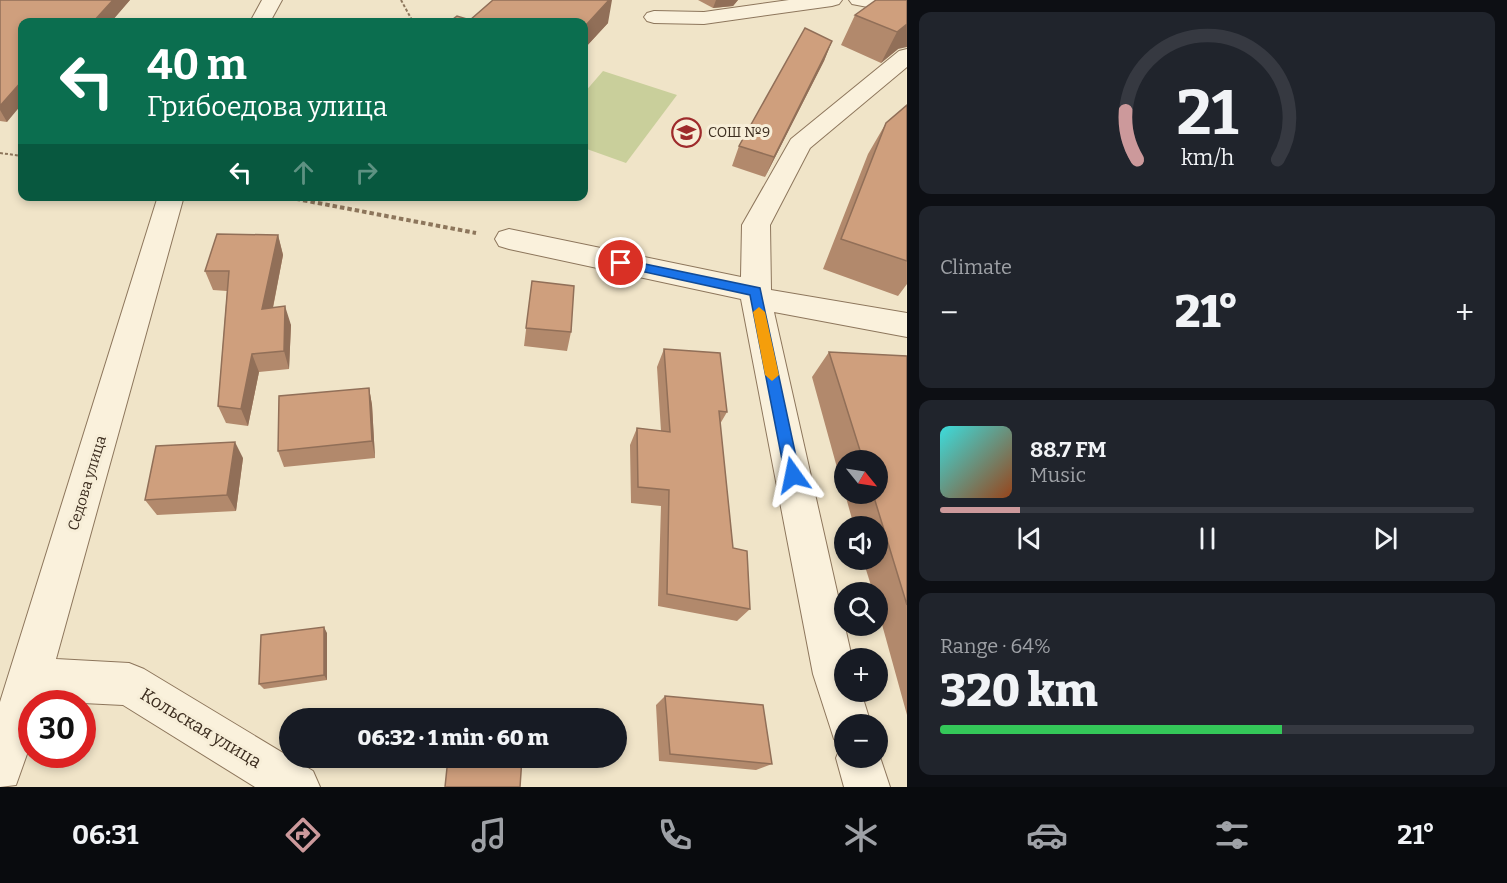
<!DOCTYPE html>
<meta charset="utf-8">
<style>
:root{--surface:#171b24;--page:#20242c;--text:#f1f3f6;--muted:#9ea1a6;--line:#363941;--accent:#cc999b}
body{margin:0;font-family:Bitter,serif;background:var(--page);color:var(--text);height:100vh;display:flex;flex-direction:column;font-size:22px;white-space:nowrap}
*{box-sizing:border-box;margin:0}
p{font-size:20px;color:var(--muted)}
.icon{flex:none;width:33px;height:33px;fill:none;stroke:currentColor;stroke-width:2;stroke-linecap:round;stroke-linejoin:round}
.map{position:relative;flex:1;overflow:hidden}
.details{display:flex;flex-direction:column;gap:12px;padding:12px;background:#0d0f14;width:600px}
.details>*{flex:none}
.banner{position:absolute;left:18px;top:18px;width:570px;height:183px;border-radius:12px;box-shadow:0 3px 9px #0003;background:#0b6e4f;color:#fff;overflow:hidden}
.needle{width:39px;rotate:120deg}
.buttons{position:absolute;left:834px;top:450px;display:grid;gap:12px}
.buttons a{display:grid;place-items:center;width:54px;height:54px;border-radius:50%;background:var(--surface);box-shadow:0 3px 9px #0003;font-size:30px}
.speed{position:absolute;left:18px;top:690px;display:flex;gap:12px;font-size:30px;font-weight:700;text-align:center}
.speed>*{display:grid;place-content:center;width:78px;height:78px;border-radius:50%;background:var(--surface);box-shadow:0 3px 9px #0003;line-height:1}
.speed .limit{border:9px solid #d22;background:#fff;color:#111}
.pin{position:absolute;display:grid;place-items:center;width:51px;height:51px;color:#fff;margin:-26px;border:3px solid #fff;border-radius:50%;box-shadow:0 2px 6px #0007}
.me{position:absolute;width:66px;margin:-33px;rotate:348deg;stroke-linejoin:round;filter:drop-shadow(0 0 4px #0008)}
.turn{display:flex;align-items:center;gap:21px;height:126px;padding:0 30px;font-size:27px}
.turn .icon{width:78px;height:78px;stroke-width:2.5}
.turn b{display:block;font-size:42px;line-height:51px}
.lanes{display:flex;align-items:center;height:57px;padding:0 30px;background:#0003;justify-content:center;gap:30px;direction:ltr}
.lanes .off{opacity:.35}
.big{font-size:45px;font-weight:800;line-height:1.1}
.details .widget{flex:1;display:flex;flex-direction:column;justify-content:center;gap:9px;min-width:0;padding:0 21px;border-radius:12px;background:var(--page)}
.details .dial{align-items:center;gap:0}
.dial svg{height:156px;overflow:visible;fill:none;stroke:var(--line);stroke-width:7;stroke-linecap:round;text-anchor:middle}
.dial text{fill:var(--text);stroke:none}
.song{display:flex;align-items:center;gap:18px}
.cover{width:72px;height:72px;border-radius:9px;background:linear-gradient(135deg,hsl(180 70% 55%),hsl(20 70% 35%))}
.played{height:6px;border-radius:3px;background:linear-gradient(90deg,var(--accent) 15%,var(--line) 15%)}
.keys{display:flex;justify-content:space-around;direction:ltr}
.heat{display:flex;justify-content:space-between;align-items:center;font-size:33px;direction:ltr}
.charge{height:9px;border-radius:4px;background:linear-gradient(90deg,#34c759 64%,var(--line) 0)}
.trip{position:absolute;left:279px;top:708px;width:348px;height:60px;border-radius:30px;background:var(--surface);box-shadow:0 3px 9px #0003;font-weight:800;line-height:60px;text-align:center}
.tab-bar{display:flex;height:96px;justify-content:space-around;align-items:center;background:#090b0e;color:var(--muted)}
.tab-bar .icon{width:42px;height:42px}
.tab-bar .selected{color:var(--accent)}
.tab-bar b{font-size:27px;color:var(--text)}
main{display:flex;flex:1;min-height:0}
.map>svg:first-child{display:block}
.green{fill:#c9cf9b}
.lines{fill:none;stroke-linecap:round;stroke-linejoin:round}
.minor-casing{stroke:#8d765c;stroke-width:2}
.path-far1{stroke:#8d765c;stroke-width:2;stroke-dasharray:3 2;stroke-linecap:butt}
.path{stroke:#8d765c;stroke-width:4;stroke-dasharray:4.5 3;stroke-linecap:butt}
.minor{fill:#faf1dc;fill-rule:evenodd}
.wall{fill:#b2896c}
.shaded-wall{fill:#916f58}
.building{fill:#cf9f7d;stroke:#916f58;stroke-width:1.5}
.route{fill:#1a73e8;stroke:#114b97;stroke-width:1.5}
.slow{fill:#f59e0b}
.labels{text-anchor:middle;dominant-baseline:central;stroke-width:6;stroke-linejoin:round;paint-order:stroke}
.far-poi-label{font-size:14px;fill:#3d2e20;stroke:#f7eed8;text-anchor:start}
.street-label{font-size:15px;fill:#3d2e20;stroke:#f7eed8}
.near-street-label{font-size:18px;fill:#3d2e20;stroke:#f7eed8}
</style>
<main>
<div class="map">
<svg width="907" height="787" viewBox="0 0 907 787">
<rect width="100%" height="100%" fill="#f0e4c8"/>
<path class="green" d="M603,71L677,95L626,163L584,148V93Z"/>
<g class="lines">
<defs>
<path id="minor" d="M262,0H282L270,22H250Z
M789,0H842L839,4L832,6L704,24L654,23L647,21L644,17L647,13L654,11L704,12Z
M849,0H891L907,7V20L878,9L852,4Z
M907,49V67L810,148L770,225L771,290L907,313V337L774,312L852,658H844V692H861L871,724H844V758H878V751L890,787H844L836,758L842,743L834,739L813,674L741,299L509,249L499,246L495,239L499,232L509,229L741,277L742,225L791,139L899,51Z
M158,196H184L56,659L129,663L144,669L313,771L320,787H255L123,705L43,701V704H32V740L16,785L0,787V702Z"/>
</defs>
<use href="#minor" class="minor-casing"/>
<path class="path-far1" d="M401,0L413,22
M0,153L22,156"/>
<path class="path" d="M281,196L476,233"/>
<use href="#minor" class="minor"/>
</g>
<path class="wall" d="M0,0H130L111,22H22L7,122L0,121Z
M493,0L608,23L584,49V22H449L470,20Z
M698,0H738L733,6L713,8Z
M907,0L898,49L881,63L841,45L855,15Z
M832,41L824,61L765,177L732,166L739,146Z
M907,105V284L898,296L823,269L868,154L886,123Z
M278,235L283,255L273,308L291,325L289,369L259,372L248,426L226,423L218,406L227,291L213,290L205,271Z
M532,281L571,332L567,351L524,346Z
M664,349L727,412L720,424L733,548L750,609L737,621L658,606L661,506L631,503L630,445L637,428L661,431L657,367Z
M829,352L907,356V715L878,610V592H873L863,560H878V526H854L845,494H878V460H844V493L812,377Z
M369,388L372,405L375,458L284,467L278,451Z
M243,458L236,511L157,515L145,500Z
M327,633V680L264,689L259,684Z
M665,696L772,764L756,770L659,761L656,705Z"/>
<path class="shaded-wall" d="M113,0H130L111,22H93Z
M609,0H612L608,23L584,49V38L586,25Z
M716,0H738L733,6L713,8Z
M907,24V47L898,49L881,63L897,32Z
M832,41L824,61L765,177L774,157Z
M22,81V104L7,122L0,110V106Z
M278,235L283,255L269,327L262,309Z
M285,306L291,325L289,369L284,351Z
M252,354L259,372L248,426L241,409Z
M369,388L372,405L375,458L372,441Z
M235,442L243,458L236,511L227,495Z
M324,627L327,633V680L324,675Z"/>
<path class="building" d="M0,0H113L93,22H22V81L0,106Z
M493,0H609L586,25L584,24V22L575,21L574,22H449L457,16L470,20Z
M876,0H907V24L897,32L855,15Z
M805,28L832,41L774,157L739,146Z
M907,105V261L841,239L886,123Z
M217,234L278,235L262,309L285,306L284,351L252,354L241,409L218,406L229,271H205Z
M532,281L574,286L571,332L526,328Z
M664,349L720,353L727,412L719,411L733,548L747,551L750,609L667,594L669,490L638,487L637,428L670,432Z
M829,352L907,356V605L873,494H878V460H863Z
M369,388L372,441L278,451L279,396Z
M235,442L227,495L145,500L156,446Z
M324,627V675L259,684L261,635Z
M665,696L763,705L772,764L670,754Z
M448,758H522L520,787H445Z"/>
<path class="route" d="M621,259L760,288L800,475L798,480L793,481L787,480L785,475L750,295L617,266V260Z"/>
<path class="slow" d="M759,307L765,312L779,375L772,381L765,375L753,312Z"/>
<defs>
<symbol id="school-ring" viewBox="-11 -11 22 22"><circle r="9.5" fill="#f7eed8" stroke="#9e2a2b" stroke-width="1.5"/><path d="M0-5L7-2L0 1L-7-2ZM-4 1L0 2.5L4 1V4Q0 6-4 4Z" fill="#9e2a2b"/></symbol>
</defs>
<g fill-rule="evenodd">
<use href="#school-ring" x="670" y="116" width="33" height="33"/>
</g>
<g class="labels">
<g class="far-poi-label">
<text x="708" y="132">СОШ №9</text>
</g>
<g class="street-label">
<text transform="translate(87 483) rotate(-73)">Седова улица</text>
</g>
<g class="near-street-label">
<text transform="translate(201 728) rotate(31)">Кольская улица</text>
</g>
</g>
</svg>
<div class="buttons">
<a><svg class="needle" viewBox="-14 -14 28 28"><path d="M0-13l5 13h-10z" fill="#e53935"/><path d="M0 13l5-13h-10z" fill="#9ea1a6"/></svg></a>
<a><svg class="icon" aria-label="sound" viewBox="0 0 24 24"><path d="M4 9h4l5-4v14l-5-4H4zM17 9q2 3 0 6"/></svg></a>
<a><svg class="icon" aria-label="search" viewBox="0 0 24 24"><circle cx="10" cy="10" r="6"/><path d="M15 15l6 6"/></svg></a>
<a>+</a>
<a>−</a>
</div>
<div class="speed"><div class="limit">30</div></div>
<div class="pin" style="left:621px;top:263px;background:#d93025"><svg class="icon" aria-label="arrive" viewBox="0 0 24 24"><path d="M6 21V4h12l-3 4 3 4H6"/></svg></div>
<svg class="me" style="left:793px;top:475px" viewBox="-20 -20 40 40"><path d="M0-17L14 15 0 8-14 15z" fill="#1a73e8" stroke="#fff" stroke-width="4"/></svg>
<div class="trip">06:32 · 1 min · 60 m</div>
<div class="banner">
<div class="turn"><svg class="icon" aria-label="left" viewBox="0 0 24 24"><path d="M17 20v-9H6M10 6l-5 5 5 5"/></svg><div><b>40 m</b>Грибоедова улица</div></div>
<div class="lanes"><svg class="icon" aria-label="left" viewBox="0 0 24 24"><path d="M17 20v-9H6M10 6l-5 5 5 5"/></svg><svg class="icon off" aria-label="ahead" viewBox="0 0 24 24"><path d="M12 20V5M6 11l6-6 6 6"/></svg><svg class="icon off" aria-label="right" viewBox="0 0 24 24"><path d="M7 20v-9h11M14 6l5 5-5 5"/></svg></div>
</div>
</div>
<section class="details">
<div class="widget dial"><svg viewBox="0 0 100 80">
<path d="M14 69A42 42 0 1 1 86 69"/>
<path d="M14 69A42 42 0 0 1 8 44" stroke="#cc999b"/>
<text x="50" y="56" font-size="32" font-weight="700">21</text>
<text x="50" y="72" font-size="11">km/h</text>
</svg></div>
<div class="widget"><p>Climate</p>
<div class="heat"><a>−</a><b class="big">21°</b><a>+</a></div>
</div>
<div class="widget">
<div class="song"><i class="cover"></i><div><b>88.7 FM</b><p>Music</p></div></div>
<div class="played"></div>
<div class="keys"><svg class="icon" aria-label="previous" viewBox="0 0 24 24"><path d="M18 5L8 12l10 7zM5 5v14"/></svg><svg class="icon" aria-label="pause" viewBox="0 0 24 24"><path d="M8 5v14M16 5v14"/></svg><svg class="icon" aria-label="next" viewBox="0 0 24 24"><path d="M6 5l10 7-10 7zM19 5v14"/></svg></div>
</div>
<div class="widget"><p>Range · 64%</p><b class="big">320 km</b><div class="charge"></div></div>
</section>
</main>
<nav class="tab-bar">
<b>06:31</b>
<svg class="icon selected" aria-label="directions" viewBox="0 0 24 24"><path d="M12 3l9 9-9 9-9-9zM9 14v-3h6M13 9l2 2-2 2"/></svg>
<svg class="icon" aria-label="music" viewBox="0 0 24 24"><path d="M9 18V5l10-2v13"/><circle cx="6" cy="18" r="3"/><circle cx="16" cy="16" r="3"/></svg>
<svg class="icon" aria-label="phone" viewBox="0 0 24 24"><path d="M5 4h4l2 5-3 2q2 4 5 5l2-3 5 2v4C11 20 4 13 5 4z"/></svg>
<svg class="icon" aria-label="climate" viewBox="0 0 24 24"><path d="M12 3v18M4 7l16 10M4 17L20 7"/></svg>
<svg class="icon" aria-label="car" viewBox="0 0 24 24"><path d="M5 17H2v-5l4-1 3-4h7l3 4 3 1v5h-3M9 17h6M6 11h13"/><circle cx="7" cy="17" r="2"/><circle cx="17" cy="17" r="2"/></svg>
<svg class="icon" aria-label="filters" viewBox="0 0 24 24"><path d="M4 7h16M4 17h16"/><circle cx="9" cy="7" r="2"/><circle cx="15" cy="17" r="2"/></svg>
<b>21°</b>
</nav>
